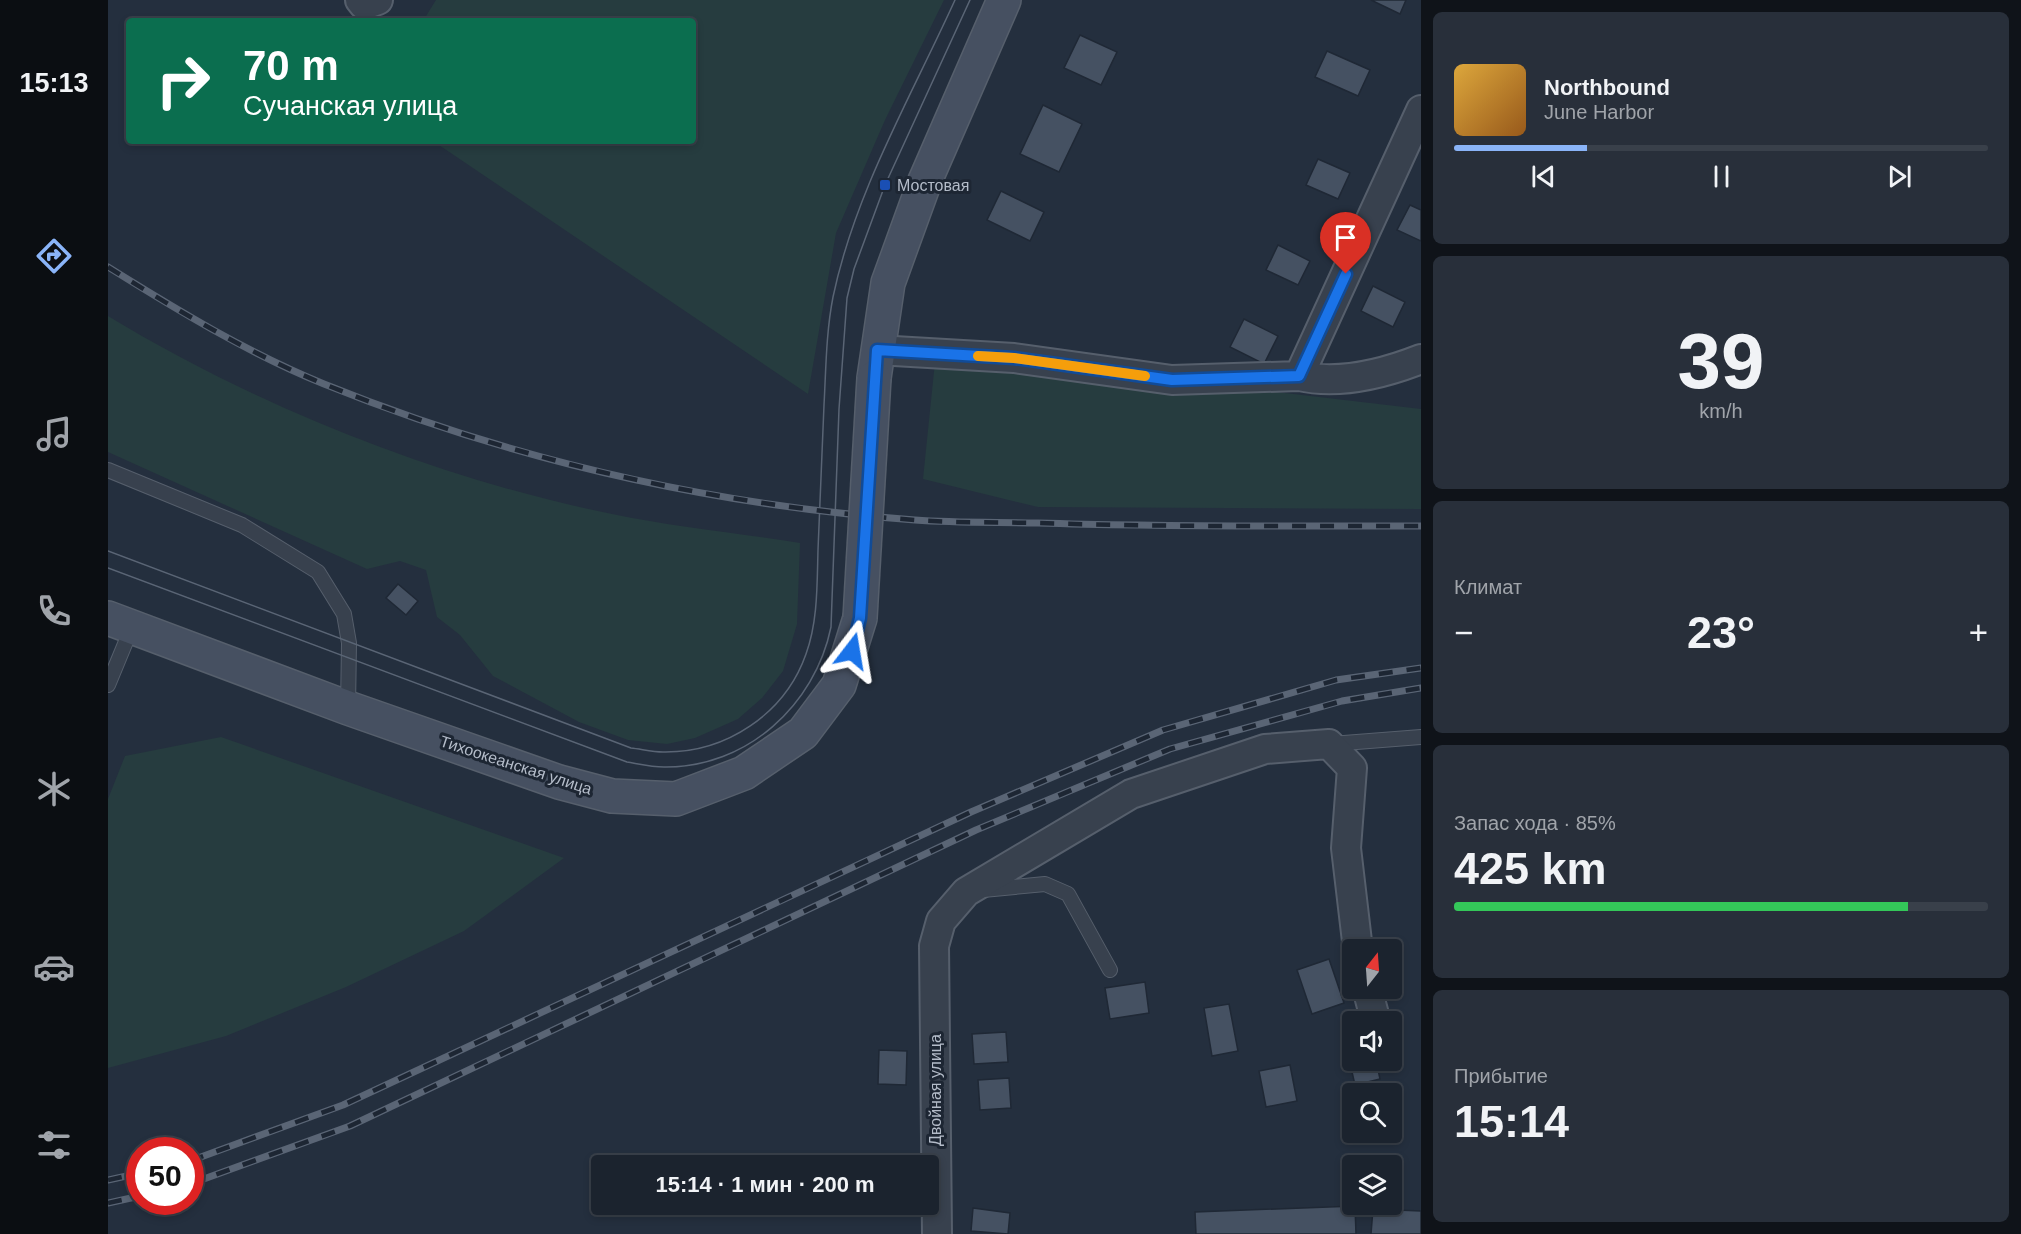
<!DOCTYPE html>
<html lang="ru">
<meta charset="utf-8">
<style>
:root{--surface:#1b232e;--page:#282f3a;--text:#f1f3f6;--muted:#a0a4aa;--line:#39404a;--accent:#8ab4f8}
body{margin:0;font-family:Helvetica,sans-serif;background:var(--page);color:var(--text);height:100vh;display:flex;flex-direction:column;font-size:22px;white-space:nowrap}
*{box-sizing:border-box;margin:0}
p{font-size:20px;color:var(--muted)}
.icon{flex:none;width:33px;height:33px;fill:none;stroke:currentColor;stroke-width:2;stroke-linecap:round;stroke-linejoin:round}
.map{position:relative;flex:1;overflow:hidden}
.side{display:flex;flex-direction:column;gap:12px;padding:12px;background:#0f1319;width:600px}
.side>*{flex:none}
.hud{position:absolute;left:18px;top:18px;width:570px;height:126px;border-radius:6px;box-shadow:0 3px 9px #0003,0 0 0 2px var(--line);background:#0b6e4f;color:#fff;overflow:hidden}
.needle{width:39px;rotate:17deg}
.controls{position:absolute;left:1234px;top:939px;display:grid;gap:12px}
.controls a{display:grid;place-items:center;width:60px;height:60px;border-radius:6px;background:var(--surface);box-shadow:0 3px 9px #0003,0 0 0 2px var(--line);font-size:30px}
.speed{position:absolute;left:18px;top:1137px;display:flex;gap:12px;font-size:30px;font-weight:700;text-align:center}
.speed>*{display:grid;place-content:center;width:78px;height:78px;border-radius:50%;background:var(--surface);box-shadow:0 3px 9px #0003,0 0 0 2px var(--line);line-height:1}
.speed .limit{border:9px solid #d22;background:#fff;color:#111}
.pin{position:absolute;display:grid;place-items:center;width:51px;height:51px;color:#fff;margin:-62px -26px;border-radius:50% 50% 50% 0;rotate:-45deg;box-shadow:0 0 6px #0007}
.pin .icon{rotate:45deg}
.me{position:absolute;width:66px;margin:-33px;rotate:14deg;stroke-linejoin:round;filter:drop-shadow(0 0 4px #0008)}
.turn{display:flex;align-items:center;gap:21px;height:126px;padding:0 18px;font-size:27px}
.turn .icon{width:78px;height:78px;stroke-width:2.5}
.turn b{display:block;font-size:42px;line-height:51px}
.big{font-size:45px;font-weight:800;line-height:1.1}
.side .tile{flex:1;display:flex;flex-direction:column;justify-content:center;gap:9px;min-width:0;padding:0 21px;border-radius:9px;background:var(--page)}
.side .dial{align-items:center;gap:0}
.dial b{font-size:78px;line-height:1}
.song{display:flex;align-items:center;gap:18px}
.cover{width:72px;height:72px;border-radius:9px;background:linear-gradient(135deg,hsl(40 70% 55%),hsl(30 70% 35%))}
.played{height:6px;border-radius:3px;background:linear-gradient(90deg,var(--accent) 25%,var(--line) 25%)}
.keys{display:flex;justify-content:space-around;direction:ltr}
.heat{display:flex;justify-content:space-between;align-items:center;font-size:33px;direction:ltr}
.charge{height:9px;border-radius:4px;background:linear-gradient(90deg,#34c759 85%,var(--line) 0)}
.trip{position:absolute;left:483px;top:1155px;width:348px;height:60px;border-radius:6px;background:var(--surface);box-shadow:0 3px 9px #0003,0 0 0 2px var(--line);font-weight:800;line-height:60px;text-align:center}
main{display:flex;flex:1;min-height:0}
.menu{display:flex;flex-direction:column;width:108px;justify-content:space-around;align-items:center;background:#0b0e12;color:var(--muted)}
.menu .icon{width:42px;height:42px}
.menu .active{color:var(--accent)}
.menu b{font-size:27px;color:var(--text)}
.map>svg:first-child{display:block}
.green{fill:#263c3f}
.building{fill:#455162;stroke:#1f2835;stroke-width:1.5}
.lines{fill:none;stroke-linecap:round;stroke-linejoin:round}
.service-casing{stroke:#565f6c;stroke-width:16}
.minor-casing{stroke:#565f6c;stroke-width:32}
.secondary-casing{stroke:#565f6c;stroke-width:36}
.service{stroke:#38414e;stroke-width:14}
.minor{stroke:#38414e;stroke-width:28}
.secondary{stroke:#465061;stroke-width:33}
.tram{stroke:#5a6575;stroke-width:1.5}
.rail-casing{stroke:#5a6575;stroke-width:7}
.rail{stroke:#1d2633;stroke-width:4.5;stroke-dasharray:14;stroke-linecap:butt}
.secondary-bridge-casing{stroke:#565f6c;stroke-width:36;stroke-linecap:butt}
.secondary-bridge{stroke:#465061;stroke-width:33}
.route-casing{stroke:#114b97;stroke-width:15}
.route{stroke:#1a73e8;stroke-width:10}
.slow{stroke:#f59e0b;stroke-width:10}
.transit-dot{fill:#1a4fb4;stroke:#1d2633;stroke-width:2}
.labels{text-anchor:middle;dominant-baseline:central;stroke-width:6;stroke-linejoin:round;paint-order:stroke}
.poi-label{font-size:16px;fill:#b4bcc9;stroke:#1d2633;text-anchor:start}
.street-label{font-size:16px;fill:#b4bcc9;stroke:#1d2633}
</style>
<main>
<nav class="menu">
<b>15:13</b>
<svg class="icon active" aria-label="directions" viewBox="0 0 24 24"><path d="M12 3l9 9-9 9-9-9zM9 14v-3h6M13 9l2 2-2 2"/></svg>
<svg class="icon" aria-label="music" viewBox="0 0 24 24"><path d="M9 18V5l10-2v13"/><circle cx="6" cy="18" r="3"/><circle cx="16" cy="16" r="3"/></svg>
<svg class="icon" aria-label="phone" viewBox="0 0 24 24"><path d="M5 4h4l2 5-3 2q2 4 5 5l2-3 5 2v4C11 20 4 13 5 4z"/></svg>
<svg class="icon" aria-label="climate" viewBox="0 0 24 24"><path d="M12 3v18M4 7l16 10M4 17L20 7"/></svg>
<svg class="icon" aria-label="car" viewBox="0 0 24 24"><path d="M5 17H2v-5l4-1 3-4h7l3 4 3 1v5h-3M9 17h6M6 11h13"/><circle cx="7" cy="17" r="2"/><circle cx="17" cy="17" r="2"/></svg>
<svg class="icon" aria-label="filters" viewBox="0 0 24 24"><path d="M4 7h16M4 17h16"/><circle cx="9" cy="7" r="2"/><circle cx="15" cy="17" r="2"/></svg>
</nav>
<div class="map">
<svg width="1313" height="1234" viewBox="0 0 1313 1234">
<rect width="100%" height="100%" fill="#242f3e"/>
<path class="green" d="M328,0H836L777,120L728,233L700,394L325,141H585V21H315Z
M0,316C150,407 331,479 504,514C566,527 630,533 692,543L689,624L675,671L654,698L630,719L587,738L559,744L520,740L471,722L385,676L352,635L329,617L318,570L292,561L259,569L0,452Z
M828,352L1313,409V509L930,507L815,479Z
M113,737L456,858L356,931L238,987L118,1036L0,1068V799L17,756Z"/>
<path class="building" d="M1263,0H1298L1292,14Z
M972,35L1009,52L993,85L956,68Z
M1219,51L1262,70L1250,96L1207,77Z
M935,105L974,124L951,172L912,154Z
M1210,159L1242,173L1230,199L1198,185Z
M893,191L936,212L922,241L879,220Z
M1302,205L1313,210V241L1289,230Z
M1170,245L1202,261L1190,285L1158,270Z
M1265,286L1297,302L1285,327L1253,311Z
M1136,319L1170,336L1156,364L1122,347Z
M290,584L310,601L298,615L278,598Z
M1221,959L1236,1003L1204,1014L1189,970Z
M1037,982L1041,1013L1002,1019L997,988Z
M1121,1004L1130,1051L1104,1056L1096,1008Z
M898,1032L900,1062L866,1064L864,1034Z
M1245,1044V1060H1268L1272,1079L1247,1085L1238,1046Z
M771,1050L799,1051L798,1085L770,1084Z
M1182,1065L1189,1101L1158,1107L1151,1071Z
M901,1078L903,1108L872,1110L870,1080Z
M600,1204H627L626,1210Z
M1247,1206L1248,1234H1088L1087,1212Z
M865,1208L902,1213L900,1234L863,1231Z
M1265,1209L1313,1211V1234H1263Z"/>
<g class="lines">
<defs>
<path id="service" d="M0,470L134,525L210,572L236,614L241,643L240,708
M0,685L24,627
M1223,744L1313,737
M875,890L937,884L960,894L1002,970"/>
<path id="minor" d="M252,0L256,5L270,0
M769,350L906,358L1064,380L1191,376L1313,110
M1191,376C1231,385 1275,374 1313,359
M1259,988L1268,1022
M829,1234L826,946L833,921L858,892L1023,794L1157,749L1221,744L1244,768L1238,848L1250,950"/>
<path id="secondary" d="M766,378L780,283L817,181L896,0
M0,618L240,708L451,782L504,796L568,799L636,773L695,733L731,685L752,618"/>
</defs>
<use href="#service" class="service-casing"/>
<use href="#minor" class="minor-casing"/>
<use href="#secondary" class="secondary-casing"/>
<use href="#service" class="service"/>
<use href="#minor" class="minor"/>
<use href="#secondary" class="secondary"/>
<path class="tram" d="M0,551L523,748C533,749 544,752 555,752C618,753 677,714 698,654C710,621 709,584 710,550C712,502 714,454 716,405C718,369 718,333 725,297C747,192 803,97 847,0
M0,568L519,762C531,764 544,767 556,767C639,768 707,705 723,627L731,409L739,298L746,269L777,185L862,0"/>
<defs>
<path id="rail" d="M0,267C69,310 140,353 216,384C404,460 605,505 807,520C848,523 889,522 930,523C1058,527 1185,526 1313,526
M82,1161L235,1105L863,812L1055,730L1228,680L1313,668
M0,1180L32,1173
M82,1184L242,1126L868,830L1062,749L1234,701L1313,688
M0,1203L32,1196"/>
</defs>
<use href="#rail" class="rail-casing"/>
<use href="#rail" class="rail"/>
<defs>
<path id="secondary-bridge" d="M752,618L766,378"/>
</defs>
<use href="#secondary-bridge" class="secondary-bridge-casing"/>
<use href="#secondary-bridge" class="secondary-bridge"/>
</g>
<g class="lines">
<defs>
<path id="route" d="M744,651L752,618L769,350L906,358L1064,380L1191,376L1238,274"/>
</defs>
<use href="#route" class="route-casing"/>
<use href="#route" class="route"/>
<path class="slow" d="M870,356L906,358L1037,376"/>
</g>
<rect class="transit-dot" x="771" y="179" width="12" height="12" rx="3"/>
<g class="labels">
<g class="poi-label">
<text x="789" y="185">Мостовая</text>
</g>
<g class="street-label">
<text transform="translate(408 765) rotate(18)">Тихоокеанская улица</text>
<text transform="translate(827 1090) rotate(-90)">Двойная улица</text>
</g>
</g>
</svg>
<div class="controls">
<a><svg class="needle" viewBox="-14 -14 28 28"><path d="M0-13l5 13h-10z" fill="#e53935"/><path d="M0 13l5-13h-10z" fill="#a0a4aa"/></svg></a>
<a><svg class="icon" aria-label="sound" viewBox="0 0 24 24"><path d="M4 9h4l5-4v14l-5-4H4zM17 9q2 3 0 6"/></svg></a>
<a><svg class="icon" aria-label="search" viewBox="0 0 24 24"><circle cx="10" cy="10" r="6"/><path d="M15 15l6 6"/></svg></a>
<a><svg class="icon" aria-label="layers" viewBox="0 0 24 24"><path d="M12 4l9 5-9 5-9-5zM3 14l9 5 9-5"/></svg></a>
</div>
<div class="speed"><div class="limit">50</div></div>
<div class="pin" style="left:1238px;top:274px;background:#d93025"><svg class="icon" aria-label="arrive" viewBox="0 0 24 24"><path d="M6 21V4h12l-3 4 3 4H6"/></svg></div>
<svg class="me" style="left:744px;top:651px" viewBox="-20 -20 40 40"><path d="M0-17L14 15 0 8-14 15z" fill="#1a73e8" stroke="#fff" stroke-width="4"/></svg>
<div class="trip">15:14 · 1 мин · 200 m</div>
<div class="hud">
<div class="turn"><svg class="icon" aria-label="right" viewBox="0 0 24 24"><path d="M7 20v-9h11M14 6l5 5-5 5"/></svg><div><b>70 m</b>Сучанская улица</div></div>
</div>
</div>
<section class="side">
<div class="tile">
<div class="song"><i class="cover"></i><div><b>Northbound</b><p>June Harbor</p></div></div>
<div class="played"></div>
<div class="keys"><svg class="icon" aria-label="previous" viewBox="0 0 24 24"><path d="M18 5L8 12l10 7zM5 5v14"/></svg><svg class="icon" aria-label="pause" viewBox="0 0 24 24"><path d="M8 5v14M16 5v14"/></svg><svg class="icon" aria-label="next" viewBox="0 0 24 24"><path d="M6 5l10 7-10 7zM19 5v14"/></svg></div>
</div>
<div class="tile dial"><b>39</b><p>km/h</p></div>
<div class="tile"><p>Климат</p>
<div class="heat"><a>−</a><b class="big">23°</b><a>+</a></div>
</div>
<div class="tile"><p>Запас хода · 85%</p><b class="big">425 km</b><div class="charge"></div></div>
<div class="tile"><p>Прибытие</p><b class="big">15:14</b></div>
</section>
</main>
